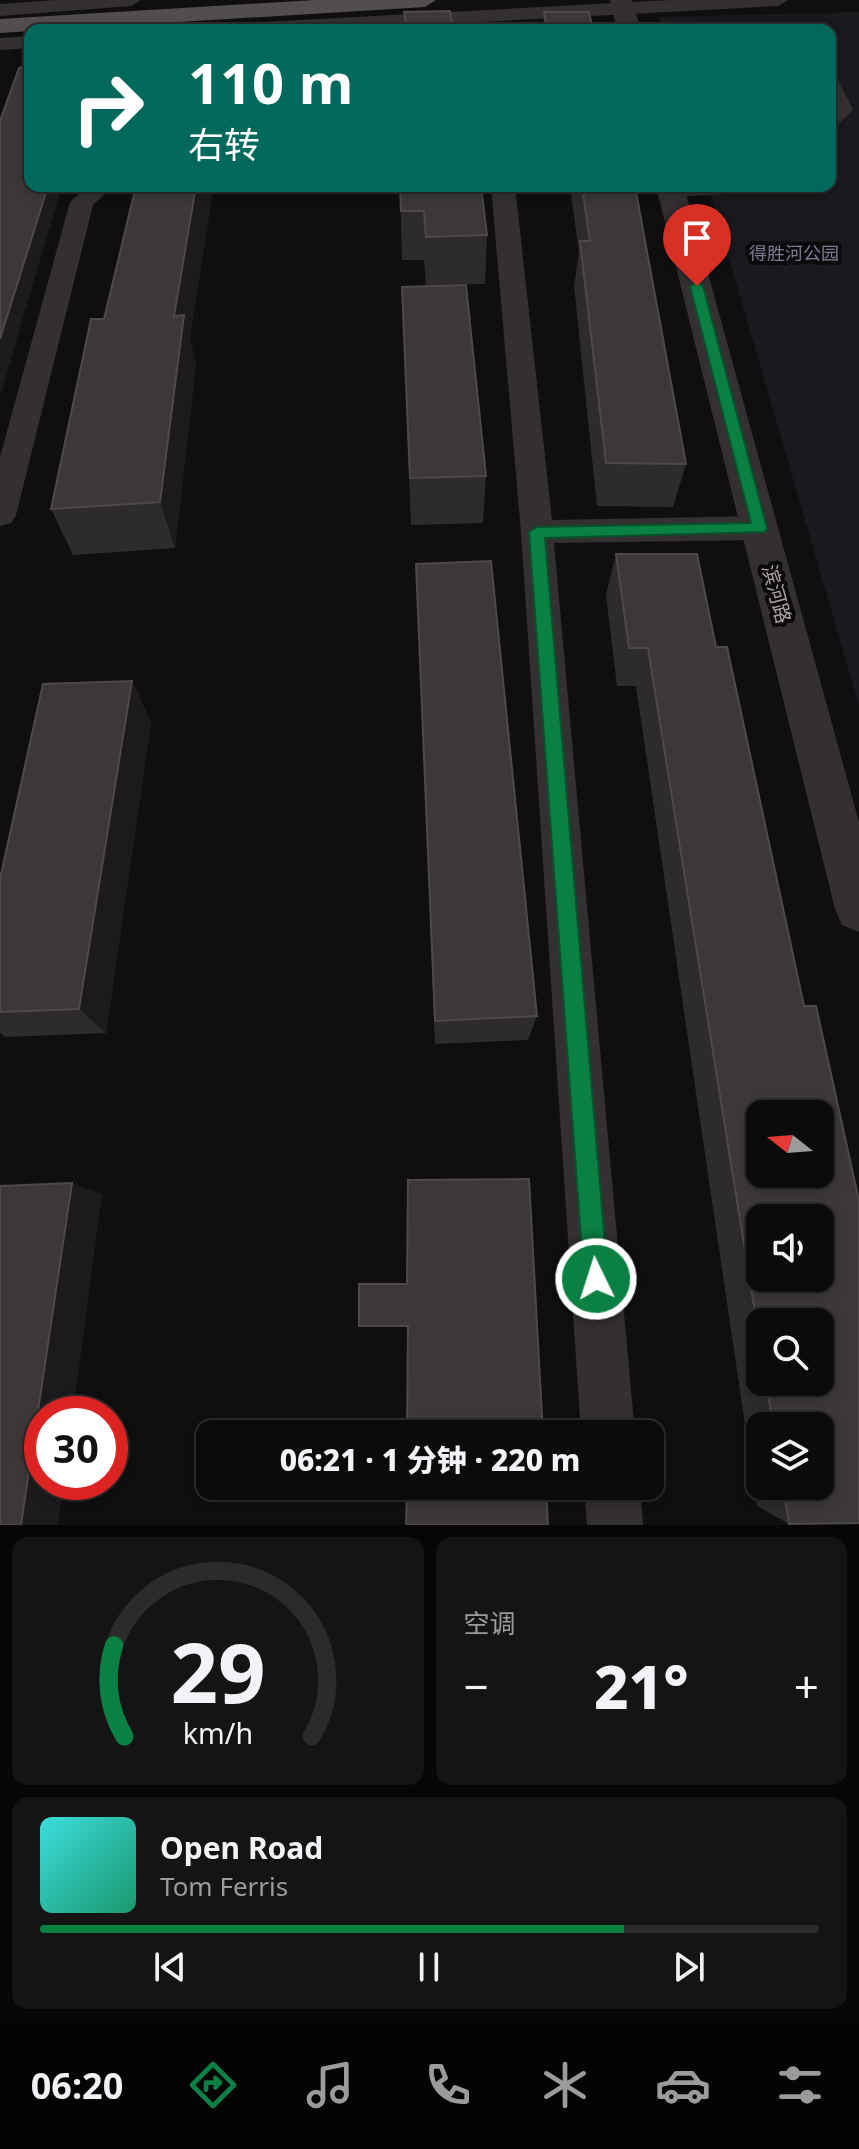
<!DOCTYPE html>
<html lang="zh">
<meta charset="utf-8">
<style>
:root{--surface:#0c0b0b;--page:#151414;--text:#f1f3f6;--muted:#9a9b9d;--line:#2c2b2c;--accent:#0b8043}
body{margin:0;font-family:"Noto Sans","Noto Sans SC",sans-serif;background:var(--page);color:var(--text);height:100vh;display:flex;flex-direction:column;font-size:30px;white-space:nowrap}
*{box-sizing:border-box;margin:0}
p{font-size:26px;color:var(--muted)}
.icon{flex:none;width:44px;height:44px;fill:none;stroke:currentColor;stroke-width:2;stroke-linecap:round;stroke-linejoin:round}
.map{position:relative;height:1525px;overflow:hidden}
.panel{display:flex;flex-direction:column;gap:12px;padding:12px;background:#070606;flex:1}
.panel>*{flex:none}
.guide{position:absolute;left:24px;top:24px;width:812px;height:168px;border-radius:16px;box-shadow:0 4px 12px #0003,0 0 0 2px var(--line);background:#00695c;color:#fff;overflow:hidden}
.needle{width:52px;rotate:287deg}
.controls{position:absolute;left:746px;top:1100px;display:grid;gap:16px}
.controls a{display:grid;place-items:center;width:88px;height:88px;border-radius:16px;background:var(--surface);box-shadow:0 4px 12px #0003,0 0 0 2px var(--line);font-size:40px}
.speed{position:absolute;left:24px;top:1396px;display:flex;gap:16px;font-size:40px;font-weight:700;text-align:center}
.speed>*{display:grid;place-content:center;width:104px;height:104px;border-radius:50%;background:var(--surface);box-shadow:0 4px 12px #0003,0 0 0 2px var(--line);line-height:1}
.speed .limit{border:12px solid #d22;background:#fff;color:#111}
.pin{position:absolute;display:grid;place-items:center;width:68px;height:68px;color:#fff;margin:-82px -34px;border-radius:50% 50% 50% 0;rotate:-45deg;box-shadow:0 0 8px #0007}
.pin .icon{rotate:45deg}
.me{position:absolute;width:88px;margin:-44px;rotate:356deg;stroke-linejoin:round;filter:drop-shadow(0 0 6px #0008)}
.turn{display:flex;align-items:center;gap:28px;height:168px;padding:0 32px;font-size:36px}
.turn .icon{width:104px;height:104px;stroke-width:2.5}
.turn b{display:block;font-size:56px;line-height:68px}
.big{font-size:60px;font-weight:800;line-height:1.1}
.panel .card{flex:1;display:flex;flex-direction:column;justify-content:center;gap:12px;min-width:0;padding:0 28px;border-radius:16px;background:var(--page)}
.panel .dial{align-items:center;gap:0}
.dial svg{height:208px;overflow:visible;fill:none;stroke:var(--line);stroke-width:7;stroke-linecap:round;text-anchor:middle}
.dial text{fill:var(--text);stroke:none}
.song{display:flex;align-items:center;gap:24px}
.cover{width:96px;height:96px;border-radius:12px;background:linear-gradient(135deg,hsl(180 70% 55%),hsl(160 70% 35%))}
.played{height:8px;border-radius:4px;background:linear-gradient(90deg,var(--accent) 75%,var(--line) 75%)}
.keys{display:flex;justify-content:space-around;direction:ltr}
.heat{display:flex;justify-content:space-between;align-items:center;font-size:44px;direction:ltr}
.panel .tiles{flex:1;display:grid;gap:12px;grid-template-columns:1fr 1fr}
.card:last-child{grid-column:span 2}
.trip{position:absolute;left:196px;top:1420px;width:468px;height:80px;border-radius:16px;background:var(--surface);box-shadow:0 4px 12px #0003,0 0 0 2px var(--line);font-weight:800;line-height:80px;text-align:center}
.dock{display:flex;height:128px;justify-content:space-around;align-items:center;background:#050404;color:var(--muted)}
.dock .icon{width:56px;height:56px}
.dock .selected{color:var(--accent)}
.dock b{font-size:36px;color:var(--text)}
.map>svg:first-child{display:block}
.green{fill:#1a191d}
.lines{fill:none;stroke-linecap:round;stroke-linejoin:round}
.minor{fill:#343031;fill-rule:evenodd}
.tertiary{fill:#343031;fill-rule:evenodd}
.primary{fill:#534d4e;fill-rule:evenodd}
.wall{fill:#2e2b2b;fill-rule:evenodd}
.shaded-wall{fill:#1c1a1a}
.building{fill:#3c3838;stroke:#4e4849;stroke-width:2;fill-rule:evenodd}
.route{fill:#0b8043;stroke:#07532c;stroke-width:2}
.labels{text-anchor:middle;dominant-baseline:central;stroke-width:8;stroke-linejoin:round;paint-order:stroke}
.far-park-label{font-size:18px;fill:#7f7b98;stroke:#0b0a0a}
.street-label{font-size:20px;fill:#afa2a5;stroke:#0b0a0a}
</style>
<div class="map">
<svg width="859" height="1525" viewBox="0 0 859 1525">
<rect width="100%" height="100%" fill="#100f0f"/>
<path class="green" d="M859,12V706L708,186H830V30H663L659,17Z"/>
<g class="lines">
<path class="minor" d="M55,0H141L131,6L0,16V4Z
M671,0H788L778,6L334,30H215L225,24Z
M30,36V48L0,50V38Z
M830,78L838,79L853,110L838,124L830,126Z
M87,186H113L93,205L16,515L11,523L0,526V457L70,202Z
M491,186H515L552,520L760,516L771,520L776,528L771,536L760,540L554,543L635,1434H581L521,532Z
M662,186H754L750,191L742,193L671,197L663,195L659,190Z
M584,1486H640L643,1525H587Z"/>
<path class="tertiary" d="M610,0H632L641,30H617Z
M656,186H684L859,822V932L842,925L835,909Z"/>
<path class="primary" d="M315,0H436L425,7L0,33V19Z"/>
</g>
<path class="wall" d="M544,12L593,30H543Z
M400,186L487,235L485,284L426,285L424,260H402Z
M570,186H635L686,464L673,507L597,506L574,286L579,253Z
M402,287L486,476L483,523L411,525Z
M104,319L190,339L196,364L175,548L73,555L51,509Z
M616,554H697L716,647H727L804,1006H816L859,1201V1523L789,1524L757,1506L636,686H617L606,595ZM760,1114H820V1174H760ZM760,1218H820V1278H760ZM760,1322H820V1382H760ZM760,1426H820V1486H760Z
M416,564L537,1016L528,1040L435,1044Z
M132,681L151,722L106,1033L5,1037L0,1033V879Z"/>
<path class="shaded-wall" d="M48,186H62L0,397V339Z
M196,186H214L190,339L196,364L175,548L160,502L174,316Z
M132,681L151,722L106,1033L79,1009Z
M72,1183L102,1194L73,1414H42V1482H64L58,1525H21Z"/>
<path class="building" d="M450,11L453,30H396V25L406,24L404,12Z
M544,12H589L593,30H547Z
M242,27V30H194L195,28Z
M30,64V186H48L0,339V121L19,68Z
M136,186H196L174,316L184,315L160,502L51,509L91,319H104Z
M400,186H481L487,235L426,237L424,211H401Z
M582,186H635L686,464L606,463L580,241H590Z
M466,285L486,476L410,478L402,287Z
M616,554H697L716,647H727L804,1006H816L859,1201V1523L789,1524L783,1486H820V1426H773L766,1382H820V1322H760V1344L648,648H629ZM760,1114H820V1174H760ZM760,1218H820V1278H760Z
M491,561L537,1016L435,1021L416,564Z
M132,681L79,1009L0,1012V879L43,684Z
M529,1179L543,1434H407L408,1326H359V1284H407L408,1180Z
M72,1183L21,1525H0V1186Z
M407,1486H546L548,1525H406Z"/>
<path class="route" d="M697,282L703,286L767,528L765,532L545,538L608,1279L604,1287L596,1291L587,1287L584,1279L529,532L537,527L751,523L690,286Z"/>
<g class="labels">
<g class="far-park-label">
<text x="794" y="253">得胜河公园</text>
</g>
<g class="street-label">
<text transform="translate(777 594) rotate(75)">滨河路</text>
</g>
</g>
</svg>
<div class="controls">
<a><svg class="needle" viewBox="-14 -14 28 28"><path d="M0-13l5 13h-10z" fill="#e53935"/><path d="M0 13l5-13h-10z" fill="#9a9b9d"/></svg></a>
<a><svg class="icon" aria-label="sound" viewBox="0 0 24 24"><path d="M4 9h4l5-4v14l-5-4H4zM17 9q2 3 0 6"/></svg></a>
<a><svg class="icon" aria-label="search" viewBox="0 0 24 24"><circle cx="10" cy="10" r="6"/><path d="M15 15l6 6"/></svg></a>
<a><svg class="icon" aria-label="layers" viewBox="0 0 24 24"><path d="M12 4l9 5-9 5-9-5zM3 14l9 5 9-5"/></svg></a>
</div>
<div class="speed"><div class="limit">30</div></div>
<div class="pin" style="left:697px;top:286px;background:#d93025"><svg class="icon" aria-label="arrive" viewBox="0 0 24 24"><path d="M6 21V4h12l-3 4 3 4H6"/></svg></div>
<svg class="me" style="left:596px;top:1279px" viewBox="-20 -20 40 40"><circle r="17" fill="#0b8043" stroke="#fff" stroke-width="3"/><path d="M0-11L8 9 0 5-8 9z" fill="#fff"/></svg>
<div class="trip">06:21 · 1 分钟 · 220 m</div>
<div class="guide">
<div class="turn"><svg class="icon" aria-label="right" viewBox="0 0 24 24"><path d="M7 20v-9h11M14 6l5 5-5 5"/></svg><div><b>110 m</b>右转</div></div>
</div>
</div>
<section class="panel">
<div class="tiles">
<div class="card dial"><svg viewBox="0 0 100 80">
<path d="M14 69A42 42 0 1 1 86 69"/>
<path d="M14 69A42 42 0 0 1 10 34" stroke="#0b8043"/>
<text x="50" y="56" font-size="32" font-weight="700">29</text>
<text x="50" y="72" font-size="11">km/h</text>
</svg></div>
<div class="card"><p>空调</p>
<div class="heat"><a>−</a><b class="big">21°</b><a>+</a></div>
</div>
<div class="card">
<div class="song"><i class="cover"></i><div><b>Open Road</b><p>Tom Ferris</p></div></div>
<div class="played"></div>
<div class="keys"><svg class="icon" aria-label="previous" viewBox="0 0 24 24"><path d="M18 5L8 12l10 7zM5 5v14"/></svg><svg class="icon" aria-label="pause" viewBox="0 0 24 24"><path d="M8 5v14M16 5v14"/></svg><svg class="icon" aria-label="next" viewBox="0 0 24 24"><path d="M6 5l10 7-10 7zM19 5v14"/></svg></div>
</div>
</div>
</section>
<nav class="dock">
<b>06:20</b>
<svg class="icon selected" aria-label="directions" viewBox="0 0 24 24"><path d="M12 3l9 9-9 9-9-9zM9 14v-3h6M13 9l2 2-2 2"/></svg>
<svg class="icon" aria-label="music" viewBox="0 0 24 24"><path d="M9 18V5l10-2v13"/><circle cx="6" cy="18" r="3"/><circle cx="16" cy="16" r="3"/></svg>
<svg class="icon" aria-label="phone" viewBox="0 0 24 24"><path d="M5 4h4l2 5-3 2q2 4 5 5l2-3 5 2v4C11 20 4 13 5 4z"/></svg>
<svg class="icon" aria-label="climate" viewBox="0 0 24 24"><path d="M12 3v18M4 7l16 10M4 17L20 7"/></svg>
<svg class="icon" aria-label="car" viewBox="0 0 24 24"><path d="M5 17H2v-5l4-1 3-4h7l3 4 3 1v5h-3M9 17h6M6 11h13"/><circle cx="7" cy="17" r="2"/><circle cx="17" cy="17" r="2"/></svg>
<svg class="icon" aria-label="filters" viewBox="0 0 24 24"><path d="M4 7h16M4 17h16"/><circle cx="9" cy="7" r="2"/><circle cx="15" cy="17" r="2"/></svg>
</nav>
